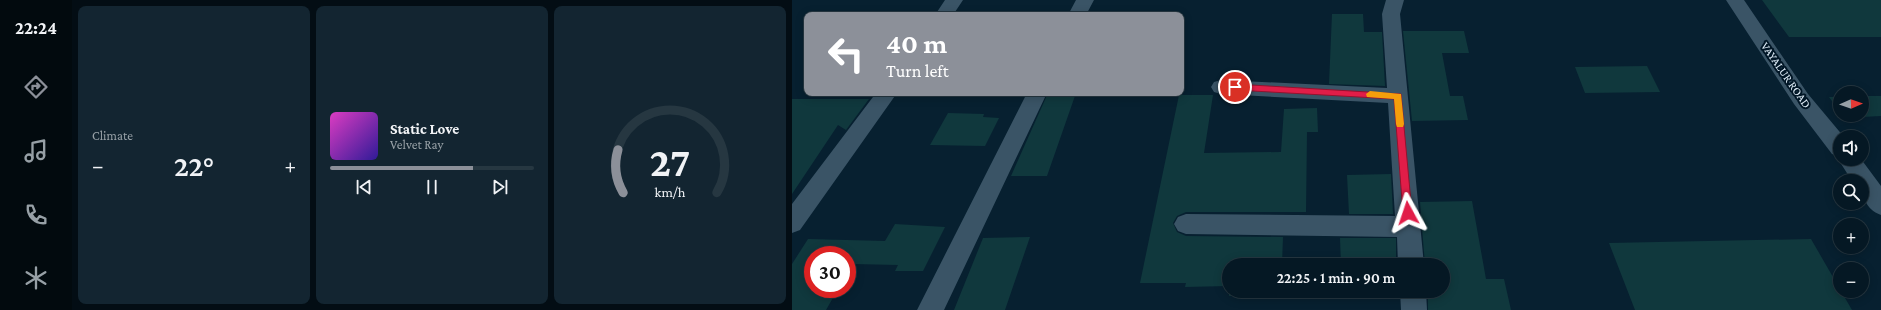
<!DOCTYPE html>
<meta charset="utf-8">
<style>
:root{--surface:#051824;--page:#132531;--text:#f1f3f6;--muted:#97a0a6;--line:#263741;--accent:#8c9099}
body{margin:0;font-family:"Crimson Pro",serif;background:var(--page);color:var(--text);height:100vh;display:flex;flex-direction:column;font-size:15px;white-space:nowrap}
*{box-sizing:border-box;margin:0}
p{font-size:13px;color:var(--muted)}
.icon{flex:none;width:22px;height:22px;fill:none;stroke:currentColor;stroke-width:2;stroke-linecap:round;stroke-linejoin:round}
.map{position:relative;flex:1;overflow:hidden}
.details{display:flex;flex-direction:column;gap:6px;padding:6px;background:#030d14;width:720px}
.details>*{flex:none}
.banner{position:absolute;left:12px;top:12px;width:380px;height:84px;border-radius:8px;box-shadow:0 2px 10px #0003,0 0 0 1px var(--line);background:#8c9099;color:#fff;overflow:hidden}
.needle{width:26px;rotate:88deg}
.buttons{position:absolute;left:1041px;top:86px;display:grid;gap:8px}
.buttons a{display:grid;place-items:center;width:36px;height:36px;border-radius:50%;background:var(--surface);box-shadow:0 2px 10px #0003,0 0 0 1px var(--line);font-size:20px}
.speed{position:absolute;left:12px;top:246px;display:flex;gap:8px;font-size:20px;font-weight:700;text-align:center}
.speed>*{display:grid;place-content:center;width:52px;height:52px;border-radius:50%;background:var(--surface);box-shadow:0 2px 10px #0003,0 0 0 1px var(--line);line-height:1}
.speed .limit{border:6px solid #d22;background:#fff;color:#111}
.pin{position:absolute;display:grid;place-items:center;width:34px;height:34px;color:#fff;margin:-17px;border:2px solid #fff;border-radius:50%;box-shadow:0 1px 4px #0007}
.me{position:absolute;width:44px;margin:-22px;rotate:355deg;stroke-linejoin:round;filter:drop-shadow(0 0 3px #0008)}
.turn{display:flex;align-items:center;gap:14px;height:84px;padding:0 16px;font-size:18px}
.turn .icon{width:52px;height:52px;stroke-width:2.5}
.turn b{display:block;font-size:28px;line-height:34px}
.big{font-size:30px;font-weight:600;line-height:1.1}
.details .tile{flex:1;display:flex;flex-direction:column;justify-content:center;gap:6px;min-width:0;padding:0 14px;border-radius:8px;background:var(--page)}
.details .dial{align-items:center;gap:0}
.dial svg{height:104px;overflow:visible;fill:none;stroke:var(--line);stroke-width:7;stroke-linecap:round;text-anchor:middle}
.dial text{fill:var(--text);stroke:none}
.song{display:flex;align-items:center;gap:12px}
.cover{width:48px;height:48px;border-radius:6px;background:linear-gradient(135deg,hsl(310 70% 55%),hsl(250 70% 35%))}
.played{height:4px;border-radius:2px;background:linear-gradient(90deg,var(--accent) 70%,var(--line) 70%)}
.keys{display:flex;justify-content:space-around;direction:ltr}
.heat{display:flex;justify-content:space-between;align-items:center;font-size:22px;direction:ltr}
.details .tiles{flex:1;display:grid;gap:6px;grid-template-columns:repeat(3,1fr)}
.trip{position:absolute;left:430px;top:258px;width:228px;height:40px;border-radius:20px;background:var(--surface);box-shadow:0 2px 10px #0003,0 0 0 1px var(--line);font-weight:600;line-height:40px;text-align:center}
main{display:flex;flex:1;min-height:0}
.tab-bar{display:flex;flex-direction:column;width:72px;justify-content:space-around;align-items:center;background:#020a0e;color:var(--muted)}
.tab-bar .icon{width:28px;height:28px}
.tab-bar .on{color:var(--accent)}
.tab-bar b{font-size:18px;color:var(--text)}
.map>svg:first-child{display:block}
.building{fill:#10383d}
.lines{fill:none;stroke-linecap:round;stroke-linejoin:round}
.street{fill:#3a5466;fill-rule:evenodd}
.secondary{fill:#3a5466;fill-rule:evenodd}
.route{fill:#e11d48;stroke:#92132f}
.slow{fill:#f59e0b}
.labels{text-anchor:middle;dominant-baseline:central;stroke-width:4;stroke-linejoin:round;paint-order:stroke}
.street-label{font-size:12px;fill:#dfedf8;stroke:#011626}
</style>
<main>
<nav class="tab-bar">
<b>22:24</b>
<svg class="icon on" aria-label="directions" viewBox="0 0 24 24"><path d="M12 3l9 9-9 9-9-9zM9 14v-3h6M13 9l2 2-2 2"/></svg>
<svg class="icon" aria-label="music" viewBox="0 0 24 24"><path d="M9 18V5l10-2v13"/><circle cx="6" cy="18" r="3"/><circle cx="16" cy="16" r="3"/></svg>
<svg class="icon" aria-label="phone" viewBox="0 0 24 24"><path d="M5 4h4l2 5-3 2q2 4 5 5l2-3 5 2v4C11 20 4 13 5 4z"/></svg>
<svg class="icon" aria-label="climate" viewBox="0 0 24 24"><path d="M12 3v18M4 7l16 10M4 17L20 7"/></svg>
</nav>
<section class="details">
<div class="tiles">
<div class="tile"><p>Climate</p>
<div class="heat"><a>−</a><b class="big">22°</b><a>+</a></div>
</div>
<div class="tile">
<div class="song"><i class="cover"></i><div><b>Static Love</b><p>Velvet Ray</p></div></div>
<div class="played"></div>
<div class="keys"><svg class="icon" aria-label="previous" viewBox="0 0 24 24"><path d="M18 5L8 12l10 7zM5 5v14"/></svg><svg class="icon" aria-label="pause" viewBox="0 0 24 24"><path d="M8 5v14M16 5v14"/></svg><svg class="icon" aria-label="next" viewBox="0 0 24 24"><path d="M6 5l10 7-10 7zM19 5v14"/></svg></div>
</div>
<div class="tile dial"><svg viewBox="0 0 100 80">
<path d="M14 69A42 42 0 1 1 86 69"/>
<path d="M14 69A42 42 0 0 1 10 36" stroke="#8c9099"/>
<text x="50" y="56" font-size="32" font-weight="700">27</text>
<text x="50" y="72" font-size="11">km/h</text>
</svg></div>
</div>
</section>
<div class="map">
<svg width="1089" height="310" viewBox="0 0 1089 310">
<rect width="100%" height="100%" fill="#072030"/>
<path class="building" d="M970,0H1089V37H997Z
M540,14H571L572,32H590L593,86L537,84Z
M611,31H672L677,53H650L658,96H671L676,120L620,121Z
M855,66L868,92L793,93L783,67Z
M256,93H284L255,176H219Z
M387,95H421L412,153L489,152L492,109L525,108L526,132H515L514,212H394L385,216L381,223L385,232L394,236L491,237L490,265H437V286L393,287L394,283H348Z
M1070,96H1089V116L1052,118L1050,115H1070Z
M1037,97H1048V112Z
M0,99H77L54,130L46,125L0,194Z
M156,113L192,114L191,117L207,118L193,146L138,145Z
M599,174L601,214H557L555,175Z
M680,201L694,279H712L719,310H636V291H651V265H633L628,202Z
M103,224L153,227L131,271H103L106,265L61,264L55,274V255H21V289H46L34,310H0V264L16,239L93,241Z
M238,237L213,310H162L191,238Z
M548,238H604V265H549Z
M1019,239L1060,310H843L817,243Z
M437,291H464L463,296H437Z"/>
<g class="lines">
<path class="street" d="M153,0H171L161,15H143Z
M284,0H302L294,15H276Z
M594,0H612L608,14L632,265H606L605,237L394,234L386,231L382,224L386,217L394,214L603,216L596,103L429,94L422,92L419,87L422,82L429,80L595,88L590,14Z
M84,93H105L8,230L0,233V204Z
M235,93H255L152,310H125Z
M608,291H634L635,310H609Z"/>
<path class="secondary" d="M934,0H952L1016,94L1052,137H1048V159H1069L1089,186V215C1073,209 1070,196 1070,181H1060L1046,159L1047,156L1040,154L1002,104Z"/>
</g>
<path class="route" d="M443,84L609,94L620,213L619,216H612L611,213L602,99L443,90L439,87Z"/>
<path class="slow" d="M578,91L609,94L612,124L611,127H605L604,124L602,99L575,97L574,94Z"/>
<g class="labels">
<g class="street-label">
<text transform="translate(994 75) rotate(55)">VAYALUR ROAD</text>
</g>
</g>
</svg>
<div class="buttons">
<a><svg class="needle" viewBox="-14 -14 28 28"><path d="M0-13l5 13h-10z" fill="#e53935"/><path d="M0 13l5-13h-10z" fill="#97a0a6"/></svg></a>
<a><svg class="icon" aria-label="sound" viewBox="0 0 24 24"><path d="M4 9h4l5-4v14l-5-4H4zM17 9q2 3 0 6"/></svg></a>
<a><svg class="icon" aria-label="search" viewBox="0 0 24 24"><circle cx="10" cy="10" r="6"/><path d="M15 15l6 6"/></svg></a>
<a>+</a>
<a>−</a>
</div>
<div class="speed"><div class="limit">30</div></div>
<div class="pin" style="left:443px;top:87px;background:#d93025"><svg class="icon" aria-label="arrive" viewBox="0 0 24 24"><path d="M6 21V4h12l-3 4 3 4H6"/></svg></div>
<svg class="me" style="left:616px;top:213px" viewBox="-20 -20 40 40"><path d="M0-17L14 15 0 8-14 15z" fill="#e11d48" stroke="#fff" stroke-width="4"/></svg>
<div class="trip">22:25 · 1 min · 90 m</div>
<div class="banner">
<div class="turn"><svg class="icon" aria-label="left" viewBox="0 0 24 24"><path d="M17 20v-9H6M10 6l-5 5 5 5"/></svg><div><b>40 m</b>Turn left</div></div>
</div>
</div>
</main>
